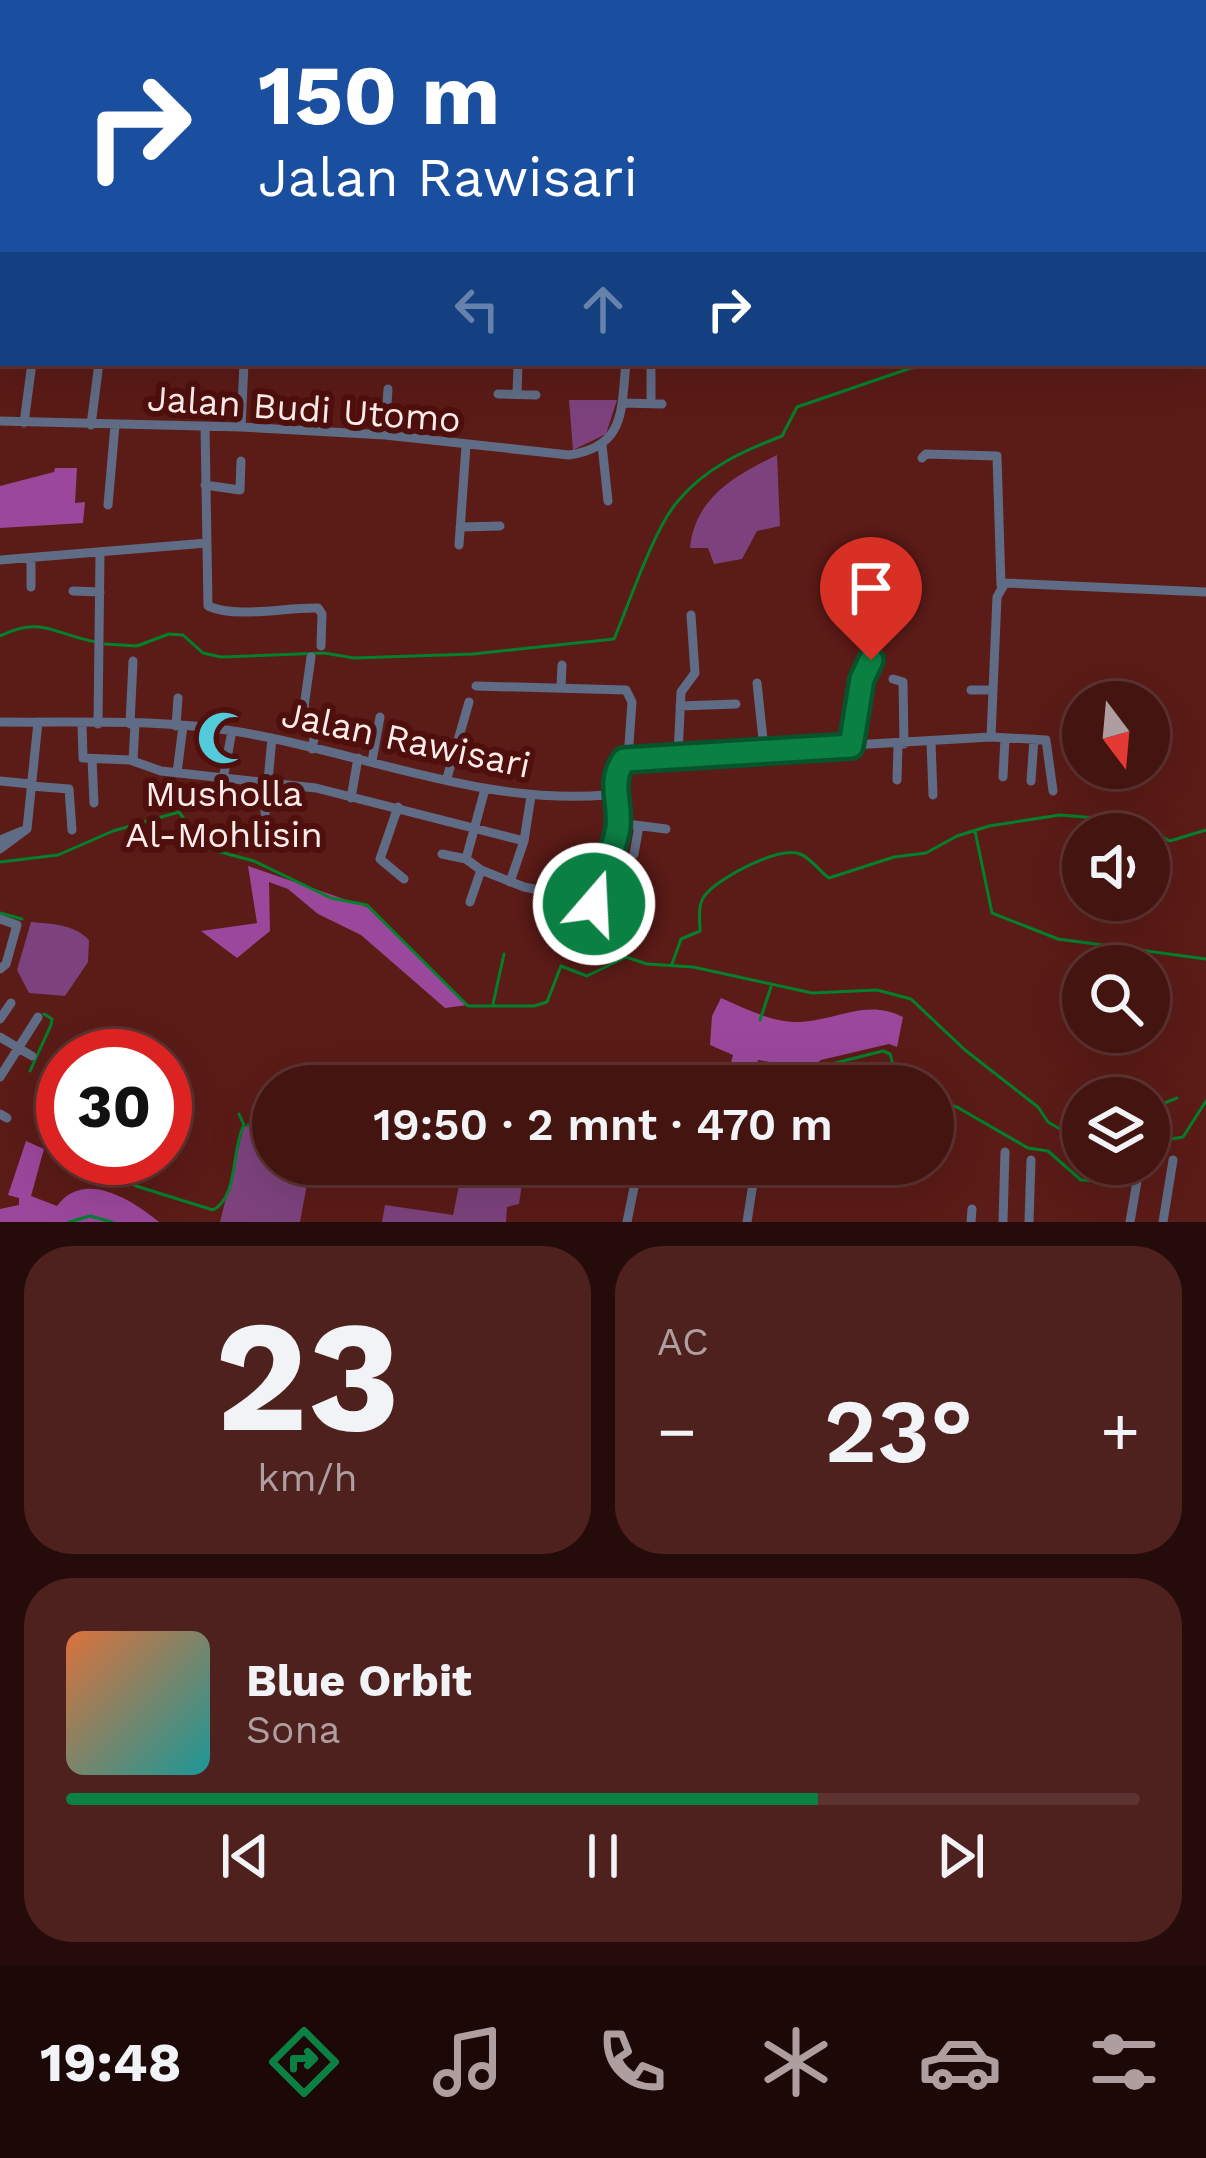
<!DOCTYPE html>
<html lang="id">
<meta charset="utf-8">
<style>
:root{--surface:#441411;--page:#4e211f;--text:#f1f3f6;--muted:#af9e9f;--line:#5c3331;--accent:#0b8043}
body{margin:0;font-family:"Work Sans",sans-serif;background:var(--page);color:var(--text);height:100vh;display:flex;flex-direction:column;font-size:45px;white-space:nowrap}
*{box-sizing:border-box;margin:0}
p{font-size:39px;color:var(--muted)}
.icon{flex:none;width:66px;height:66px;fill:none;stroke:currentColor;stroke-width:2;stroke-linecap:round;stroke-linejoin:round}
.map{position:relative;height:1222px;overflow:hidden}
.sheet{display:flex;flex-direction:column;gap:24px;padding:24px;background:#250b09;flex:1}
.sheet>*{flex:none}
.top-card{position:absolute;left:0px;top:0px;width:1206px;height:366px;box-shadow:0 12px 48px #0002,0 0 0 3px var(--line);background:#1a4fa0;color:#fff;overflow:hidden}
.needle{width:78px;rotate:164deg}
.fabs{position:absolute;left:1062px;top:681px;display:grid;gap:24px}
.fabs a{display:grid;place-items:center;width:108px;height:108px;border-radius:50%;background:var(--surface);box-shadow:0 12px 48px #0002,0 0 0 3px var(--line);font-size:60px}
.speed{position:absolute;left:36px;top:1029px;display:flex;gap:24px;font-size:60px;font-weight:700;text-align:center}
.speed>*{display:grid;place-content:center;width:156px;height:156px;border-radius:50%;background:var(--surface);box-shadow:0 12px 48px #0002,0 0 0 3px var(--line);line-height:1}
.speed .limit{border:18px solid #d22;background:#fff;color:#111}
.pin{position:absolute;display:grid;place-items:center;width:102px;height:102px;color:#fff;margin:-123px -51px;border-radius:50% 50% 50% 0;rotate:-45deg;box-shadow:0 0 12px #0007}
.pin .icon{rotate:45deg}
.me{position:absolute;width:132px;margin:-66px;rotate:19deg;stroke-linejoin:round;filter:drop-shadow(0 0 9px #0008)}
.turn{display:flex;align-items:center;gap:42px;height:252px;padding:0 60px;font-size:54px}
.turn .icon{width:156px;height:156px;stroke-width:2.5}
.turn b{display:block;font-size:84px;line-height:102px}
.lanes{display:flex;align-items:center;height:114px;padding:0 60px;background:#0003;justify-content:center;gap:60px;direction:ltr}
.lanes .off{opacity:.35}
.big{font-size:90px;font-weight:600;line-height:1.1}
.sheet .widget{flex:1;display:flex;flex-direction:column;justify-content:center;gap:18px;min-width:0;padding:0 42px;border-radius:48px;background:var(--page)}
.sheet .dial{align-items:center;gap:0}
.dial b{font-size:156px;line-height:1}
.song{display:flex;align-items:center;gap:36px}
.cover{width:144px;height:144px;border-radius:18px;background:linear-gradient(135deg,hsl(20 70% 55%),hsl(180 70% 35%))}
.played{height:12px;border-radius:6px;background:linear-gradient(90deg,var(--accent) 70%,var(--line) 70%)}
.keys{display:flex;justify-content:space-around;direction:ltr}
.heat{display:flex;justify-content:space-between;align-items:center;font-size:66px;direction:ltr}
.sheet .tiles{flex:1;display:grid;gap:24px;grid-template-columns:1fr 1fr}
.widget:last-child{grid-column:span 2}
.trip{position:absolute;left:252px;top:1065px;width:702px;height:120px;border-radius:60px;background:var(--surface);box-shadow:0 12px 48px #0002,0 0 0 3px var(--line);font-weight:600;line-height:120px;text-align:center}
.menu{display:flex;height:192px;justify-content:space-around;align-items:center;background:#1b0807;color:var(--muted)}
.menu .icon{width:84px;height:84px}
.menu .on{color:var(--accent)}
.menu b{font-size:54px;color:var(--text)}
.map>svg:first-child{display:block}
.green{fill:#7d427d}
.forest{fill:#9b479c}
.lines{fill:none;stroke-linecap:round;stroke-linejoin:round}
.stream{stroke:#02802d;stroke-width:3}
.minor{stroke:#606b85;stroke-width:9}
.route-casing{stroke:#07532c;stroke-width:30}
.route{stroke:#0b8043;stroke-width:21}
.labels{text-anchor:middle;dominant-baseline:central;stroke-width:12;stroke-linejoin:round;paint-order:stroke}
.street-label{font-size:36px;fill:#feedea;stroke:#4f0f0d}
.poi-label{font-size:36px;fill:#feedea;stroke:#4f0f0d}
</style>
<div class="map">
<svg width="1206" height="1222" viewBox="0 0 1206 1222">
<rect width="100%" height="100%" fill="#5b1b17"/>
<path class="green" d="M569,400H617L606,434L573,450Z
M777,455L780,526L757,531L742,559L714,564L708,548H690C695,497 736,475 777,455Z
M31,922C52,924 74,924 89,940L88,962L65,996L29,993L17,970Z
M244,1126L273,1130V1164H332L331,1171L310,1168L300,1222H220Z
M474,1164H525L519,1204L507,1207L506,1222H382L385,1205L453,1215L463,1166Z"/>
<path class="forest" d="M55,468H77L75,503L85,502L83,523L0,528V486L54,472Z
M248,866L367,907L468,1005L445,1008L361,935L318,914L288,889L269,882L270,931L237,958L201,931L257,923Z
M721,998C743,1007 768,1021 793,1022C833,1023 865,997 903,1017L897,1047L889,1044L821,1060L794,1080L766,1077L770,1062L758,1060L757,1064L729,1071L733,1055L710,1045L712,1016Z
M26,1141L44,1149L31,1196L57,1206C84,1169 132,1200 159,1222H0V1209L19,1205V1198L8,1195Z"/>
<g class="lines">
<path class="stream" d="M37,0V3
M1203,294L1206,292
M0,636C42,615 55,635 96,642
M105,644L137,646L169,634L183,635L203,653L221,657L324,653L354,658L473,654L614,639C629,604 654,528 678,501C705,468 743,451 782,436L797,407L911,368L972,363
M975,831L992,913L1058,939L1206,959
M0,862L58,855L113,831L179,812L205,848L254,861L331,898L367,905L468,1006H534L547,1002L561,966L587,976L626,957L647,964L693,967L812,993L877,990L911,999L965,1050L1038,1107L1048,1122L1060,1129L1083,1126
M0,913L22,919
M672,964L681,939L700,931C700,918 697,904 706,894C720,877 779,846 800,854C811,858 820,872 829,878L894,857L926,853L957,836L989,826L1060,815L1133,821L1170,841L1206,830
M493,1004L504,954
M760,1020L771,987
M30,1071L51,1025L52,1019L44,1014
M641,1086L758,1081L787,1086
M801,1086L815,1068L883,1051L890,1054L896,1075L919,1086
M933,1101L957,1107L1028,1148L1048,1151L1081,1180L1107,1181L1120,1164
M1149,1109L1177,1098
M248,1125L273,1129
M1149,1127L1171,1139L1183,1137L1206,1101
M97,1161L136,1186L213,1210C239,1196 231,1149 244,1125L239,1114
M459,1164H471
M69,1222L90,1216L112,1222"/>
<path class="minor" d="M643,0L644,3
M853,0V3
M1053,0V3
M438,1V3
M468,1V3
M495,3V2
M525,3V1
M1101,3L1102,0
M1162,3L1163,0
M1203,137L1206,138
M0,194L3,174
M0,248H3
M651,363V403
M498,394L536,395
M517,394L518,363
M622,403L662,404
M0,421L241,427L385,435L569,455C626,447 621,410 626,363
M24,423L32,363
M91,425L99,363
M205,426L208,606C238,619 285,607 318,608L322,614L321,646
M241,427L244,363
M385,435L388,389
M602,445L608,501
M922,458L926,454L997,456L1001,585
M205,485L240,490L241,461
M108,505L115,425
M460,527L500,526
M459,545L466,446
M0,560L207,543
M31,587V558
M73,591L100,592
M311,657L304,707L317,723L312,749
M893,679L903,682L904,744
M757,683L764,749
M476,686L626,690L632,702L628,758
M561,687L562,665
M971,690H993
M680,706L736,704
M0,722C84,723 173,718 256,735C372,757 487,805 606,795L614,792L618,767L628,758L991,737L997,597L1005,583L1206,592
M82,724L83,758L130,760L161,771L316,788L524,841
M98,724L100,553
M130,724L133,661
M176,726L178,698
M991,737L1046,740L1053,791
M931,742L933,795
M851,746L862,678L880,634
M678,755L681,692L695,673L691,615
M92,759L94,803
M133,761L135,724
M372,761L380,717
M177,773L183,726
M1003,777L1005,738
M447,778L469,702
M223,779L232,731
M897,780L898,745
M0,781L31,784
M1031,781L1034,739
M31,786L69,789L72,830
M351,798L358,758
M398,807L380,859L404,879
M265,813L272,738
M619,823L666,829
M0,840L22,831
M0,849L27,829L38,722
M442,854L466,859L481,870L524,887L593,901L614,911
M634,854L639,826
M466,859L485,789
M510,882L524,841L531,796
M593,901L619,823L614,792
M470,902L481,870
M0,919L17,925L6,964L0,969
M0,1019L11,1003
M0,1037L32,1056
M0,1077L38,1017
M0,1114L7,1118
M627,1222L638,1168
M747,1222L756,1164
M971,1222L972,1209
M1003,1222L1005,1152
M1029,1222L1031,1160
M1130,1222L1140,1164
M1163,1222L1173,1160"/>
</g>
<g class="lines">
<defs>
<path id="route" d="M594,904C599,878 614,854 618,827C621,803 608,782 624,760L851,746L862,679L871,660"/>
</defs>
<use href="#route" class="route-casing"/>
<use href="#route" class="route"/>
</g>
<defs>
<symbol id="mosque-bare" viewBox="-9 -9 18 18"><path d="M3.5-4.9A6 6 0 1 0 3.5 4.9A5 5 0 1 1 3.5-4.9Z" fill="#53cbda" stroke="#4f0f0d" stroke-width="2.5" paint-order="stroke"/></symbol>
</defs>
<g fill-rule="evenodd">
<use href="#mosque-bare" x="186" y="700" width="76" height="76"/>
</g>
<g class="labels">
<g class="street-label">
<text transform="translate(304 409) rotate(4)">Jalan Budi Utomo</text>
<text transform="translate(406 740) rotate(12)">Jalan Rawisari</text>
</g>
<g class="poi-label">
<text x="224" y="794">Musholla<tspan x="224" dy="41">Al-Mohlisin</tspan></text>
</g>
</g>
</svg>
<div class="fabs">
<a><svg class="needle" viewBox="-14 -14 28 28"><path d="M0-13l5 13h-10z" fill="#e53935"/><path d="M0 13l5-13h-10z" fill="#af9e9f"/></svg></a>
<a><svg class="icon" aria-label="sound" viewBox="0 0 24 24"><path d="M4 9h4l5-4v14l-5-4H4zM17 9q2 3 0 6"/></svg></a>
<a><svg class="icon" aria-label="search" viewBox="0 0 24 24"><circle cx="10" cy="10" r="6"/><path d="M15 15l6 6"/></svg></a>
<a><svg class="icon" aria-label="layers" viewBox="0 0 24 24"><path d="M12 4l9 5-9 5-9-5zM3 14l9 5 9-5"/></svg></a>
</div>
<div class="speed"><div class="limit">30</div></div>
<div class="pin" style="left:871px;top:660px;background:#d93025"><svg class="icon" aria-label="arrive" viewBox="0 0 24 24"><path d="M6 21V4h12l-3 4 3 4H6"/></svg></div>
<svg class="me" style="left:594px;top:904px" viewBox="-20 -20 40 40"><circle r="17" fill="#0b8043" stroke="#fff" stroke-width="3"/><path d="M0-11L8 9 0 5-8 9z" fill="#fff"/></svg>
<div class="trip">19:50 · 2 mnt · 470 m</div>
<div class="top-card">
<div class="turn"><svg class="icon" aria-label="right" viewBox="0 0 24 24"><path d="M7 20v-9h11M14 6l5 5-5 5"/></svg><div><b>150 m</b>Jalan Rawisari</div></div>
<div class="lanes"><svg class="icon off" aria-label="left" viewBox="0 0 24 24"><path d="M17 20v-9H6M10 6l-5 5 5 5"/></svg><svg class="icon off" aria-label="ahead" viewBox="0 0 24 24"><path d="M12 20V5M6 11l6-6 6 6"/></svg><svg class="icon" aria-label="right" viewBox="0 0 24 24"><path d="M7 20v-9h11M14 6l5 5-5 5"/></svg></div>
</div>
</div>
<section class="sheet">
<div class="tiles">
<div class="widget dial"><b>23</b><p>km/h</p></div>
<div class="widget"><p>AC</p>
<div class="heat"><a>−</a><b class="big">23°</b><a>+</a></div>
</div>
<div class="widget">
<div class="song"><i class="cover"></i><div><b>Blue Orbit</b><p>Sona</p></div></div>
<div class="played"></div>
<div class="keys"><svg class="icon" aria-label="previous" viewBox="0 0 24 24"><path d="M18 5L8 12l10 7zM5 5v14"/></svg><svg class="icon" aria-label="pause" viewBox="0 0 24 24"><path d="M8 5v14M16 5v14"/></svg><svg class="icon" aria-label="next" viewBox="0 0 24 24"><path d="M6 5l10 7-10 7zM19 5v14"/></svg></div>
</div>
</div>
</section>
<nav class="menu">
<b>19:48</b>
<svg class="icon on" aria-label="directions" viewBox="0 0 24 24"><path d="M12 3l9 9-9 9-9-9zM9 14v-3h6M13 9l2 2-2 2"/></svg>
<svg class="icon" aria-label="music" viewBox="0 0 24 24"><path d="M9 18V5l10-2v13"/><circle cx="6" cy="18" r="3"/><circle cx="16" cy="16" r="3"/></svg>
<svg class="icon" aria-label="phone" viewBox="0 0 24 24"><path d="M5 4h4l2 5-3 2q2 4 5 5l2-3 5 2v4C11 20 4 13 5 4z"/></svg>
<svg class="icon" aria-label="climate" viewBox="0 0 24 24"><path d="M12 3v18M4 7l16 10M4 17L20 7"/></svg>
<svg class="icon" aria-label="car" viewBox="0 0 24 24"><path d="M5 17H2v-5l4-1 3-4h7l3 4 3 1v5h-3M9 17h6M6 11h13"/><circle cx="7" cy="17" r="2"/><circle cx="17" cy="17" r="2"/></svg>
<svg class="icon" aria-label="filters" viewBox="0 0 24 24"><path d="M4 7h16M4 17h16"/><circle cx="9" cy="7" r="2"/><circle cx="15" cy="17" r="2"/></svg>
</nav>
